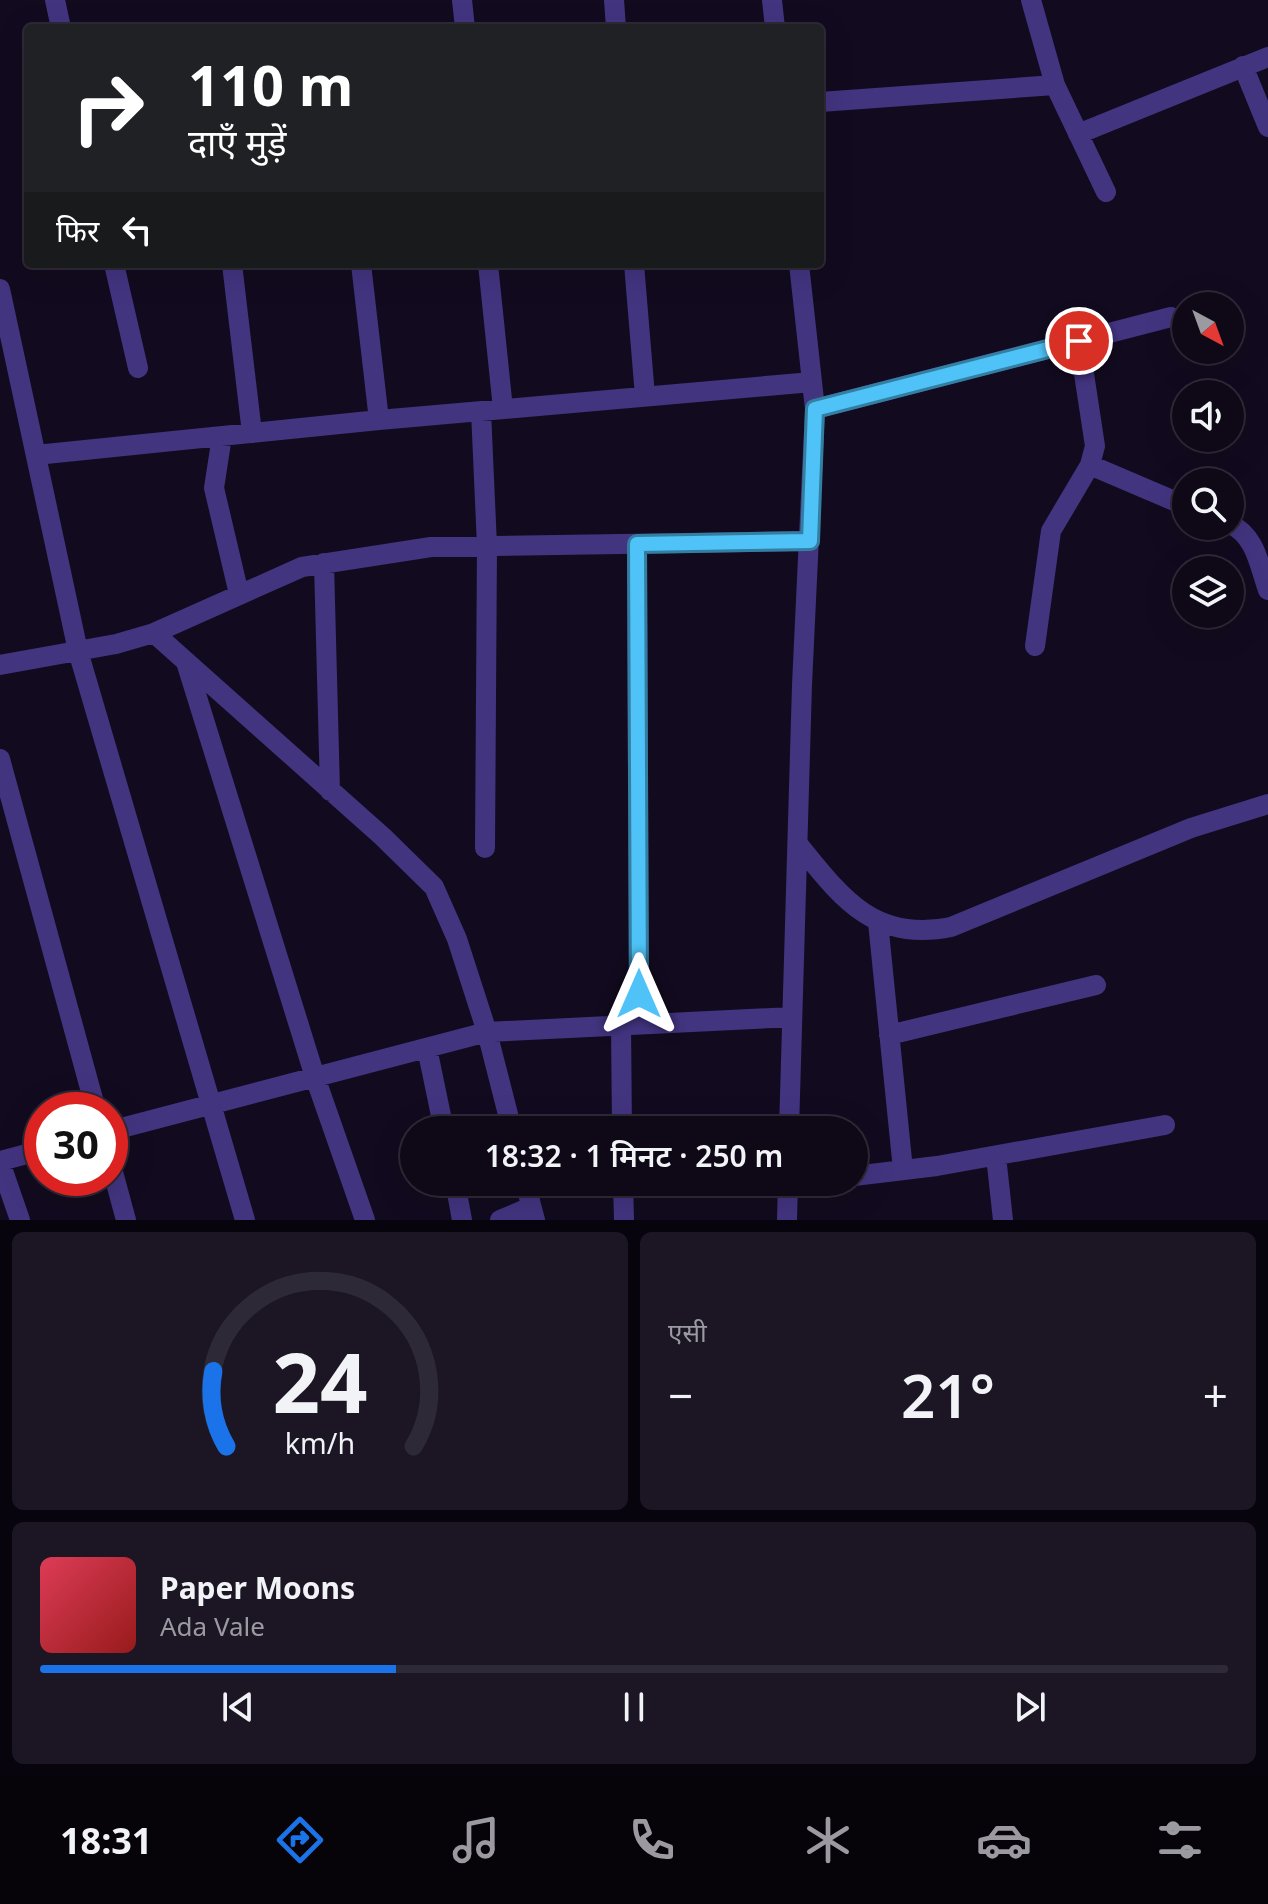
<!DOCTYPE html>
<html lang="hi">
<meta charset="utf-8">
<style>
:root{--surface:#0e0817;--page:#1c1624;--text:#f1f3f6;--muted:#9b9aa1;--line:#2e2936;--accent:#1a73e8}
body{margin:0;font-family:"Noto Sans","Noto Sans Devanagari",sans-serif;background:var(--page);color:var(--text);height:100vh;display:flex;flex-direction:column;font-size:30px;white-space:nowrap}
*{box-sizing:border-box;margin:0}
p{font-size:26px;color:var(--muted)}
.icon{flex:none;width:44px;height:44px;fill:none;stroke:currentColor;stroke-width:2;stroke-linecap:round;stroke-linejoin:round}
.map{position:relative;height:1220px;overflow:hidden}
.panel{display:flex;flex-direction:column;gap:12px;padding:12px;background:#08040d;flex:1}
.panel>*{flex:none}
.banner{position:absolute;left:24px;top:24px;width:800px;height:244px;border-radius:8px;box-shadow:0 8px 32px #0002,0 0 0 2px var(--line);background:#202124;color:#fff;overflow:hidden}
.needle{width:52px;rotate:139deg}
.buttons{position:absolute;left:1172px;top:292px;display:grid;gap:16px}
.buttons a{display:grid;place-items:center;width:72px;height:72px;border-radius:50%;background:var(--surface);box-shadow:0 8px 32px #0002,0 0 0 2px var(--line);font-size:40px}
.speed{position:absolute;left:24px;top:1092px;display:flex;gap:16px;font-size:40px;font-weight:700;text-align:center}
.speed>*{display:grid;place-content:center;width:104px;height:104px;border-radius:50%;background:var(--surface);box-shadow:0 8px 32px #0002,0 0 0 2px var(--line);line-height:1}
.speed .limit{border:12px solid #d22;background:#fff;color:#111}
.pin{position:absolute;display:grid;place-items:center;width:68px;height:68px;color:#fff;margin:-34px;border:4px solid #fff;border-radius:50%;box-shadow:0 2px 8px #0007}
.me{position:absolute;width:88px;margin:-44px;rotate:0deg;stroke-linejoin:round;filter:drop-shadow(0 0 6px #0008)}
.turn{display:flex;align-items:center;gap:28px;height:168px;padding:0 32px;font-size:36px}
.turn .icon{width:104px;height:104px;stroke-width:2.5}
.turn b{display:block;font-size:56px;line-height:68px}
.then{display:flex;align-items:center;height:76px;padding:0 32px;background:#0003;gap:16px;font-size:30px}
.big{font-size:60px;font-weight:600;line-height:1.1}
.panel .tile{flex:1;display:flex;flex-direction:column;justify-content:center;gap:12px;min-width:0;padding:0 28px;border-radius:12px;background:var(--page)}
.panel .dial{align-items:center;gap:0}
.dial svg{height:208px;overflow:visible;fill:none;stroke:var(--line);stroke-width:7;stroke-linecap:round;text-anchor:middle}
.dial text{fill:var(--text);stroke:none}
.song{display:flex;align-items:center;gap:24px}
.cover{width:96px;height:96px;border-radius:12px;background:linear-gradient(135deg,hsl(350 70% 55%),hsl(0 70% 35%))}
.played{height:8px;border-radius:4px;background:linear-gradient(90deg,var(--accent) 30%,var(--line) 30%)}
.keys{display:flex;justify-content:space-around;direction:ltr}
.heat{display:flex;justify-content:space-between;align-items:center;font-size:44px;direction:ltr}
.panel .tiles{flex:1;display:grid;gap:12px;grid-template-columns:1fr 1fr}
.tile:last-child{grid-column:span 2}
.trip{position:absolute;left:400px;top:1116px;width:468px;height:80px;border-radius:40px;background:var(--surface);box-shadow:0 8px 32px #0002,0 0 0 2px var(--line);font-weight:600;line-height:80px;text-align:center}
.menu{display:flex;height:128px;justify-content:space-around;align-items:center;background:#060309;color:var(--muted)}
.menu .icon{width:56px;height:56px}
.menu .active{color:var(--accent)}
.menu b{font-size:36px;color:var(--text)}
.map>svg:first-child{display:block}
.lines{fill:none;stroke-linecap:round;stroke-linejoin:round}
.minor{stroke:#433480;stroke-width:20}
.route-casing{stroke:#337fa1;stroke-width:20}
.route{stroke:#4fc3f7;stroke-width:14}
</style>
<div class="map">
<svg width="1268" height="1220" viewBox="0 0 1268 1220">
<rect width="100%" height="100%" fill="#120b1f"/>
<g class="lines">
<path class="minor" d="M55,0L61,28
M462,0L465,28
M614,0L616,28
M772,0L775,28
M1031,0L1055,85L1106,192
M1243,66L1268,127
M820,102L1055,85
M1078,134L1268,57
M114,264L138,368
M232,264L252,433
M361,264L379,420
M488,264L503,409
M634,264L645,396
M0,289L78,651L245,1220
M815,409L1171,317
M481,411L487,546L485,848
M222,436L214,488L239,594
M36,455L379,420L812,382
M1090,465L1186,506
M1230,524C1256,536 1259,565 1268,590
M637,544L639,1024
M324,563L330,791
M154,633L383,837L434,887L457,939L487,1032L512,1130
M1035,646L1051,531L1090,465L1095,446L1079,341
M186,662L315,1077L365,1220
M0,665L116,644L154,633L302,567L431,547L810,541
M0,759L96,1110
M798,844C841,897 874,943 951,927L1191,828L1268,804
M878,922L903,1170
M621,1025L622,1130
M889,1035L1096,985
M427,1048L444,1130
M789,1130L802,685L815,409L799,264
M110,1131L487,1032L792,1017
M996,1156L1003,1220
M0,1161L42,1150
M110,1161L126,1220
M0,1162L20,1220
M854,1176L937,1166L1165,1125
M455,1182L462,1220
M525,1182L535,1220
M623,1182L624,1220
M500,1220L531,1207
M787,1220L788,1182"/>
</g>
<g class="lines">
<defs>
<path id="route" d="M639,994L637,544L810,541L815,409L1079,341"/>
</defs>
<use href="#route" class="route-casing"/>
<use href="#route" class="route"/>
</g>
</svg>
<div class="buttons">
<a><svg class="needle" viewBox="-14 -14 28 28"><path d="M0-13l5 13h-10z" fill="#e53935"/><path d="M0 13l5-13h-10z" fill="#9b9aa1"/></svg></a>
<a><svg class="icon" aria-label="sound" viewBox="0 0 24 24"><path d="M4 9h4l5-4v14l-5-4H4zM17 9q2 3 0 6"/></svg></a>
<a><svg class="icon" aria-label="search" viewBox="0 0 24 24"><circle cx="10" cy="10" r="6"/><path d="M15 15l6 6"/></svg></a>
<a><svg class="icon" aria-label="layers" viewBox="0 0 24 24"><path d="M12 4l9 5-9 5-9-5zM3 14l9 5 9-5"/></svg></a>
</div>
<div class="speed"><div class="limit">30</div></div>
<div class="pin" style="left:1079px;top:341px;background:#d93025"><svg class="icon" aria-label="arrive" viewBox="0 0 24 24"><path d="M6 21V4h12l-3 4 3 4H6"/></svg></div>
<svg class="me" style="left:639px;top:994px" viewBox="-20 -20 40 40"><path d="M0-17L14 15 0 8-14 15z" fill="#4fc3f7" stroke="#fff" stroke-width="4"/></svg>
<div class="trip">18:32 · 1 मिनट · 250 m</div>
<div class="banner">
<div class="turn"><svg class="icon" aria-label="right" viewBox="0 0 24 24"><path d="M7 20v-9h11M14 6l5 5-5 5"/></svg><div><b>110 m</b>दाएँ मुड़ें</div></div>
<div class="then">फिर<svg class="icon" aria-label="left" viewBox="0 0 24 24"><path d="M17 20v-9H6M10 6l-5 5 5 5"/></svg></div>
</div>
</div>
<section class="panel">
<div class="tiles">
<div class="tile dial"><svg viewBox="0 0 100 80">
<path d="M14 69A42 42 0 1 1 86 69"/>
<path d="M14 69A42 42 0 0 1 9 40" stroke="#1a73e8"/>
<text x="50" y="56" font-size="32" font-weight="700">24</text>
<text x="50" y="72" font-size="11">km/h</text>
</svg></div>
<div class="tile"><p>एसी</p>
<div class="heat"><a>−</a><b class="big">21°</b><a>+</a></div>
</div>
<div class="tile">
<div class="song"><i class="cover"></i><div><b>Paper Moons</b><p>Ada Vale</p></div></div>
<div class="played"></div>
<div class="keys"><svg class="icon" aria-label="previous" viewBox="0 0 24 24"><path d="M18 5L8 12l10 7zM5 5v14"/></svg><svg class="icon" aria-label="pause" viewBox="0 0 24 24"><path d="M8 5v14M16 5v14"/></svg><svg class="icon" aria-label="next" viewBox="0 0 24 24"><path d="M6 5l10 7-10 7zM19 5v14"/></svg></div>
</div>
</div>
</section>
<nav class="menu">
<b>18:31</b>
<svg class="icon active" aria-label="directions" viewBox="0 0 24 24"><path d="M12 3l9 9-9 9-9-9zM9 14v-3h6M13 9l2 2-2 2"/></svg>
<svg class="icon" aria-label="music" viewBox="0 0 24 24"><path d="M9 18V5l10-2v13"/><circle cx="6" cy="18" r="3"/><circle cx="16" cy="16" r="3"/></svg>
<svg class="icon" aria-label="phone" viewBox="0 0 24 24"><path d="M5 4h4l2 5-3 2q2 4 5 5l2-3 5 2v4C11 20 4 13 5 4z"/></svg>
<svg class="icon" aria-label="climate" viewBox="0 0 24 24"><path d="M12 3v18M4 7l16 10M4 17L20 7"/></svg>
<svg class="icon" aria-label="car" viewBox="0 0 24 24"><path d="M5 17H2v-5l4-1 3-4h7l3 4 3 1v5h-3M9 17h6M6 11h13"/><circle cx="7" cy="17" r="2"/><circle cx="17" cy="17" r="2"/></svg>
<svg class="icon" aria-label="filters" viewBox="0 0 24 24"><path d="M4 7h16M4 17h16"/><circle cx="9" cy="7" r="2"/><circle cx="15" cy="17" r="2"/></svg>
</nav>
